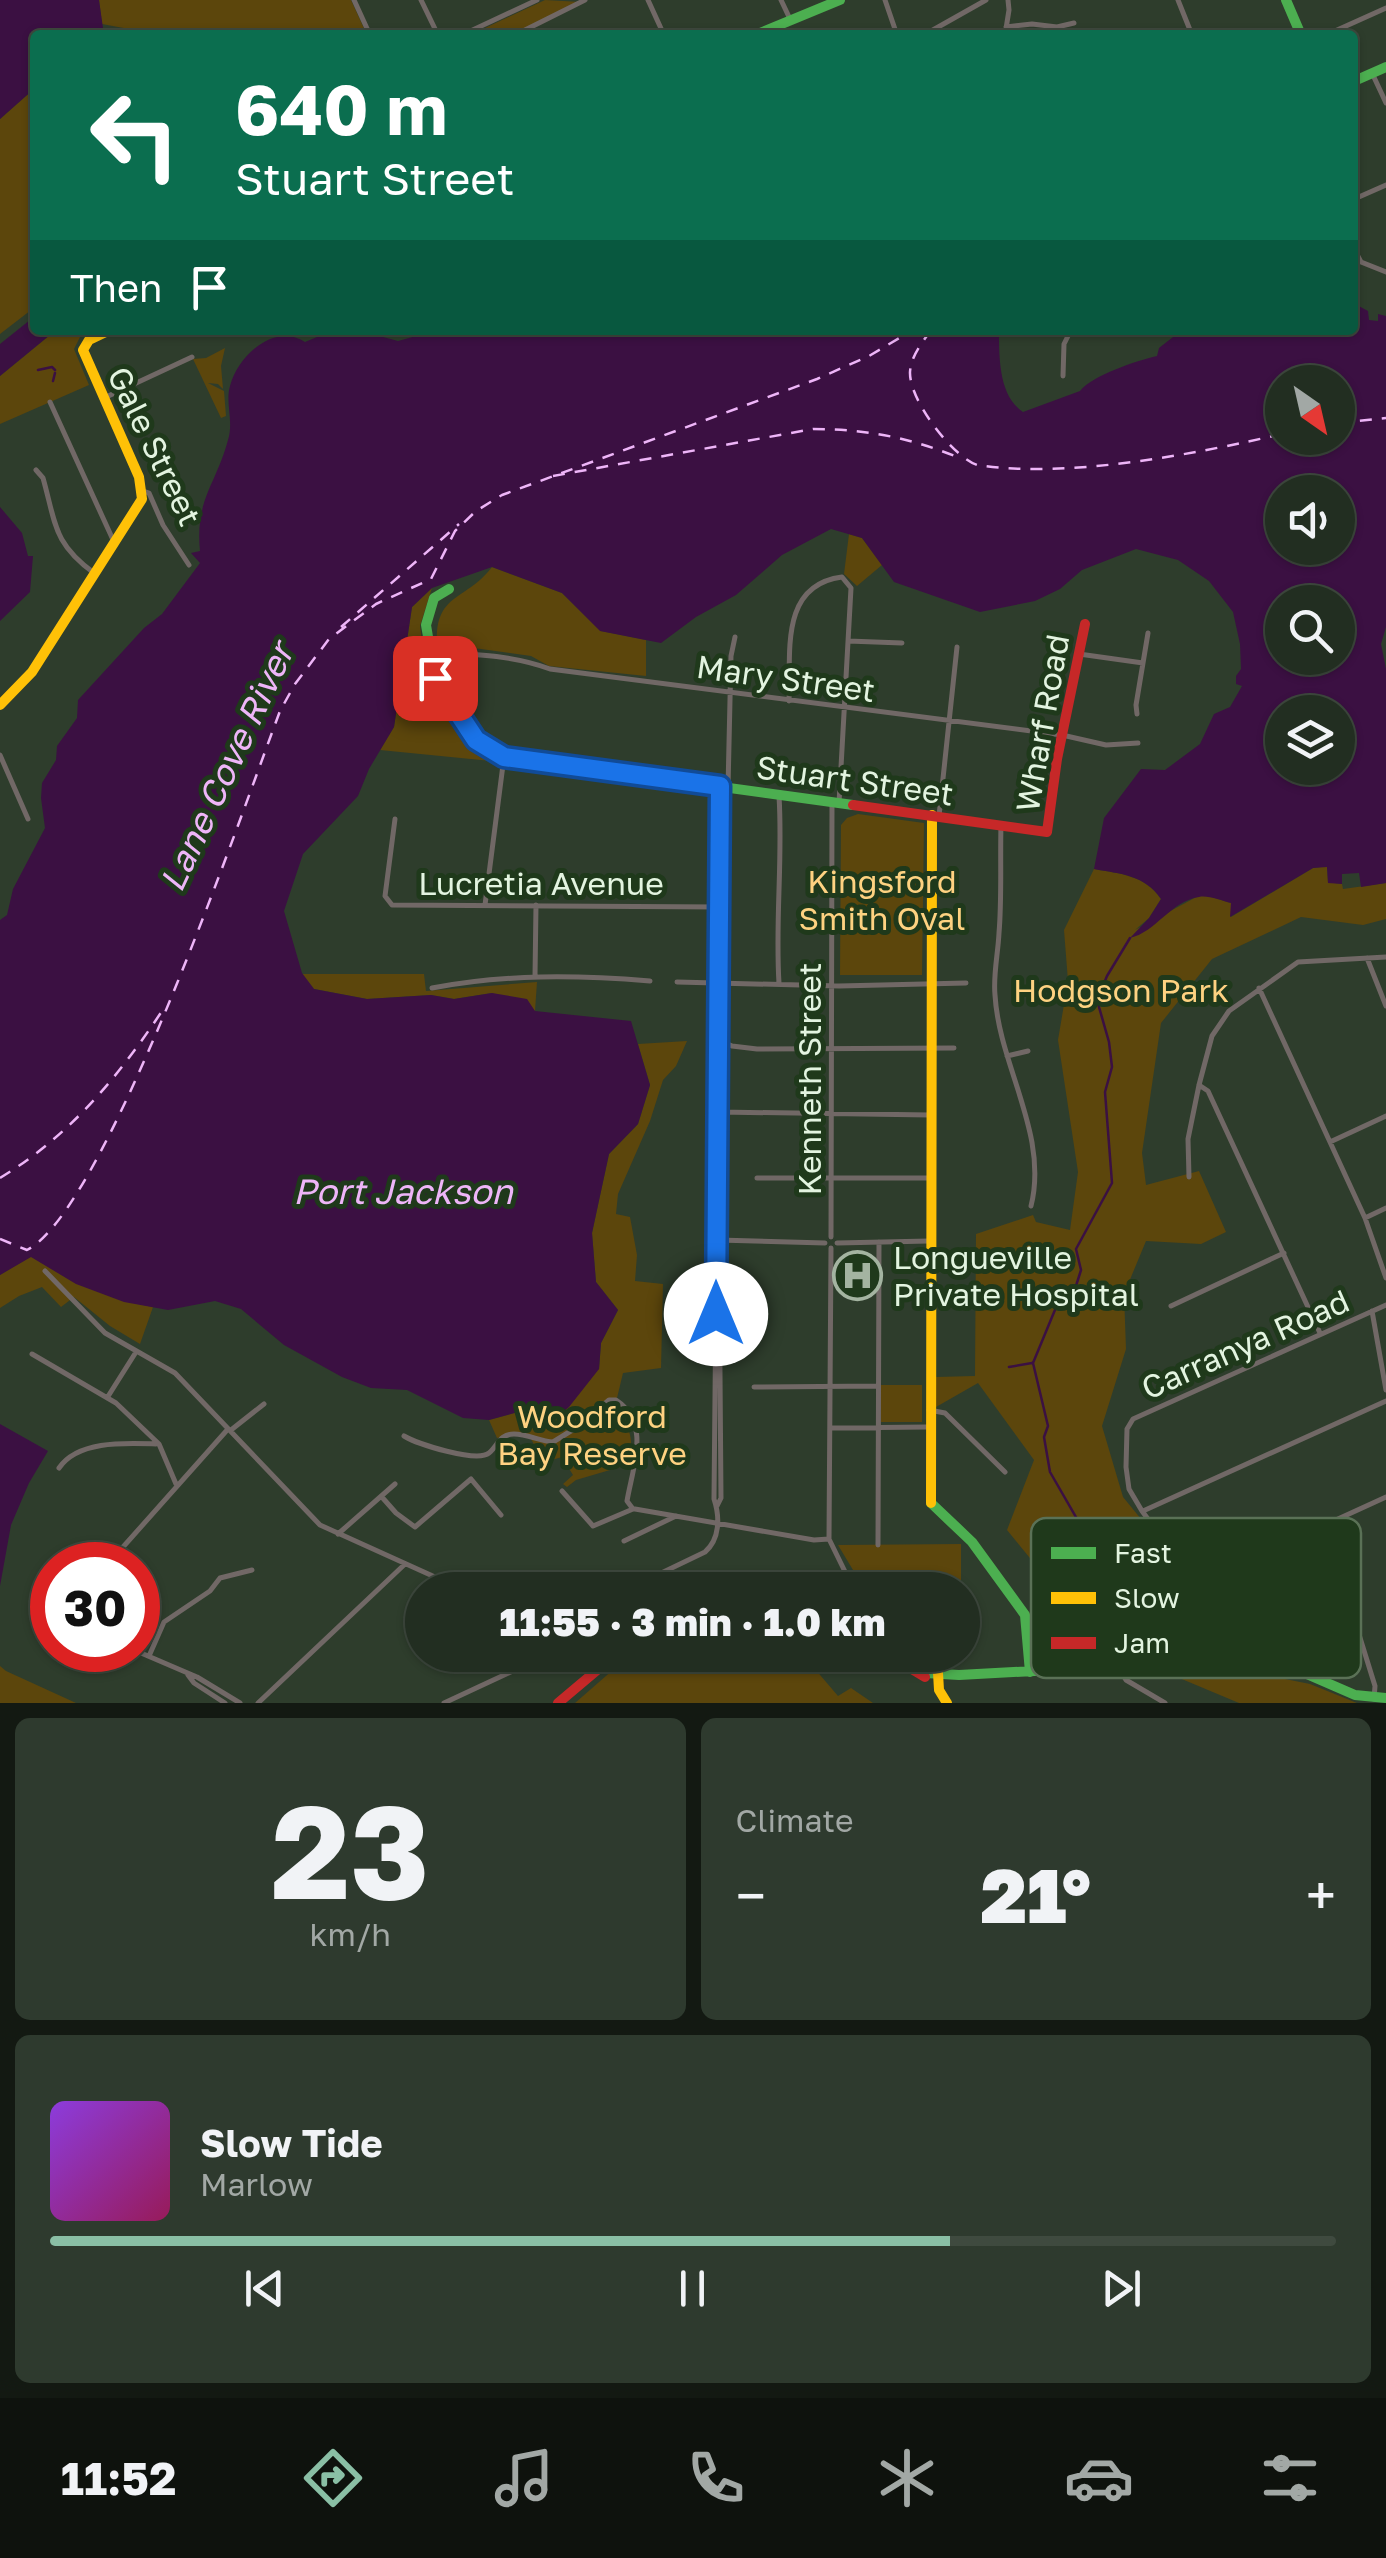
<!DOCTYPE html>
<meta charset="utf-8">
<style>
:root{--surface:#222e21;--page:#2e3a2e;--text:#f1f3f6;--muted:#a2a8a5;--line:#3f4a3f;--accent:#8abfa5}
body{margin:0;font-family:"Golos Text",sans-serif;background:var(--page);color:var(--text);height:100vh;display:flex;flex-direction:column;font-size:38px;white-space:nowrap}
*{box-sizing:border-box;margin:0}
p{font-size:32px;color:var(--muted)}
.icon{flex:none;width:55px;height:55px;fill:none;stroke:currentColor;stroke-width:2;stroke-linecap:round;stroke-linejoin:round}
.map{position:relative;height:1703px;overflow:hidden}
.details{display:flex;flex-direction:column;gap:15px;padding:15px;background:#131912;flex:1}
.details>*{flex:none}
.top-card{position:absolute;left:30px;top:30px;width:1328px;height:305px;border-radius:10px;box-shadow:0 2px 8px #0004,0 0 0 2px var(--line);background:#0b6e4f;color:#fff;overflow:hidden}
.needle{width:65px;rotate:146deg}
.tools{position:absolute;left:1265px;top:365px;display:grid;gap:20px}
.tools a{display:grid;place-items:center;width:90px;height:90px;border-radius:50%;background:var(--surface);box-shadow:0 2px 8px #0004,0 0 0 2px var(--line);font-size:50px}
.speed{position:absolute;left:30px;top:1542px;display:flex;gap:20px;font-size:50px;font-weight:700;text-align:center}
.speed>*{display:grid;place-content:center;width:130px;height:130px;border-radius:50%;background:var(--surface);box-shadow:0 2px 8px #0004,0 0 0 2px var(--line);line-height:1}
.speed .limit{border:15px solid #d22;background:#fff;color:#111}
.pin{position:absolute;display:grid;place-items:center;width:85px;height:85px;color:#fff;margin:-42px;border-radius:20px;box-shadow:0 5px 15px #0006}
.me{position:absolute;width:110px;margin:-55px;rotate:0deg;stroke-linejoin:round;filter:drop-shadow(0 0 8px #0008)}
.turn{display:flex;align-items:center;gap:35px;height:210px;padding:0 40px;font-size:45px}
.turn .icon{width:130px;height:130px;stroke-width:2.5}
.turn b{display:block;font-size:70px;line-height:85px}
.then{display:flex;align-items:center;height:95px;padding:0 40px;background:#0003;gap:20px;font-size:38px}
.big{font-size:75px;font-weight:800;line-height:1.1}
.details .widget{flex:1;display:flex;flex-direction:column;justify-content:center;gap:15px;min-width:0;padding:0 35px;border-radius:15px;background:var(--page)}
.details .dial{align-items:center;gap:0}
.dial b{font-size:130px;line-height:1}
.song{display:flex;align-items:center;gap:30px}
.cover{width:120px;height:120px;border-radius:15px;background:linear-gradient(135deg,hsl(270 70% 55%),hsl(330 70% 35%))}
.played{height:10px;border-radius:5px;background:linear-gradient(90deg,var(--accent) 70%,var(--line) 70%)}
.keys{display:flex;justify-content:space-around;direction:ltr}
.heat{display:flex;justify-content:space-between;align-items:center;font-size:55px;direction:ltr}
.details .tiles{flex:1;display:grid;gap:15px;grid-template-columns:1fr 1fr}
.widget:last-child{grid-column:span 2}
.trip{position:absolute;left:405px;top:1572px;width:575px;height:100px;border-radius:50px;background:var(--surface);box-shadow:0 2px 8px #0004,0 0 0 2px var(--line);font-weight:800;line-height:100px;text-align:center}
.tab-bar{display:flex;height:160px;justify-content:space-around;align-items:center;background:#0e120d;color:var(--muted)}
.tab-bar .icon{width:70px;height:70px}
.tab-bar .active{color:var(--accent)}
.tab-bar b{font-size:45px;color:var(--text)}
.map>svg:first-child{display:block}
.green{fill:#5c460c}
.water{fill:#3b1042;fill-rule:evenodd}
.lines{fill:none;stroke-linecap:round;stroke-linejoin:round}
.stream{stroke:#3b1042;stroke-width:2.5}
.ferry{stroke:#eeb5f8;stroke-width:2.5;stroke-dasharray:12 10;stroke-linecap:butt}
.street{stroke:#716866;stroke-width:5}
.fast{stroke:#4caf50;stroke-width:10}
.slow{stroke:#ffc107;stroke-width:10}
.jam{stroke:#c62828;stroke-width:10}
.route-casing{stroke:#114b97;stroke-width:25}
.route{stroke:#1a73e8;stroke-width:18}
.labels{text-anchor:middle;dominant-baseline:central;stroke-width:10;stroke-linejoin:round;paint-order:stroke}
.street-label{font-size:32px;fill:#e3f4e0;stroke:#1f391b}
.park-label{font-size:32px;fill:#fed281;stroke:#1f391b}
.poi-label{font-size:32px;fill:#e3f4e0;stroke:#1f391b;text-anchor:start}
.water-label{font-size:35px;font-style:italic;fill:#eeb5f8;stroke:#1f391b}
.key{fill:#1f391b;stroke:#5a7156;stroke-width:2.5}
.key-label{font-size:28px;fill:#e3f4e0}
</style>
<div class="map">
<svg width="1386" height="1703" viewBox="0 0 1386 1703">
<rect width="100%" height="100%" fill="#2e3d2c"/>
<path class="green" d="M99,0H351L367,35H138L130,33L129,29L102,24Z
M545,0L581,2L510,35H470Z
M35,88V307L0,334V119Z
M56,330H89L80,337L74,349L89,385L0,424V376Z
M225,348L221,366L223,389L218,384L208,383L224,391L226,416L221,418L193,359L206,358Z
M849,534L862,538L882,565L857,586L844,574Z
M492,567L562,593L601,631L646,640V676L549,666L531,656L437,643C435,593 466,601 492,567Z
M432,588L420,626L426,674L446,714L472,745L491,761L380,750L394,727L412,607Z
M858,814L924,823L922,975H840L841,825L847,818Z
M1327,866L1328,882L1342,884L1343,889L1386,883V919L1363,925L1301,917L1212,959L1161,1023L1142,1153L1146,1185L1199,1171L1226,1232L1201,1244L1146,1241L1124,1294L1126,1349L1102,1426L1123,1497L1182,1569L1200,1602L1267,1649L1268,1655L1155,1658L1140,1631L1101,1624L1033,1623L1029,1613L1060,1595L1007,1530L1034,1460L978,1383L936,1407V1377L975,1376L976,1234L1033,1215L1036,1222L1070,1230L1078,1172L1058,1040L1068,981L1064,930L1094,869C1121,874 1145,875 1161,899L1149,918L1135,930L1202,894L1231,903V917L1313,868Z
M302,974H424L426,991L537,982L535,1011L492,993L454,999L431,995L367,999L314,989Z
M687,1041L676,1066L663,1080L650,1121L618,1194L616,1214L630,1217L637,1255L635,1281L663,1284L661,1368L623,1373L617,1398L627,1415L623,1419C633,1435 633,1447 627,1465L576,1480L567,1487L563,1484L573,1475L562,1457L545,1462L529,1436L514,1433L497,1438L489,1420L518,1412L599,1369L601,1343L618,1310L596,1282L592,1233L609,1154L638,1124L650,1085L638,1044Z
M31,1256C71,1281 107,1299 153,1307L140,1344L110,1326L74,1297L61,1307L42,1287L19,1296L0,1308V1275Z
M881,1385H922V1422H881Z
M961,1544V1590H865L838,1545Z
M630,1655H654L656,1659L692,1655L751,1664L757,1655H803L838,1696L851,1688L873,1703H575Z
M0,1666L6,1671L76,1703H0Z
M1165,1672L1280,1678L1310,1684L1357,1703H1239Z"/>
<path class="water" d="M0,0H99L104,35H35V88L0,119Z
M1353,303L1368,311L1369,320L1378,321V314L1386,316V627L1381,644L1386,669V883L1361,887L1359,873L1342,874V884L1328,883L1327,867L1313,868L1230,917L1231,903C1222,901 1208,895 1199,897C1171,901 1156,932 1130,938L1149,918L1161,899C1145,875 1121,874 1094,869L1104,818L1141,769L1165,770L1200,744L1214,714L1230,707L1242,686L1236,684V676L1241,669L1240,644L1233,612L1209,581L1178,560L1136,549L1082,570L1060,589L1035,601L980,612L894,582L862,538L831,529L782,555L736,595L696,617L661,643L600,631L562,593L492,567L432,588L412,607L394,727L369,769L358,796L303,854L284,911L302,973L314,989L367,999L431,995L454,999L492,993L527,999L535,1011L631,1021L650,1085L638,1124L609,1154L592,1233L596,1282L618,1310L601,1343L599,1369L569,1407L550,1423L518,1412L489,1420L463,1418L407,1390L371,1388L342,1377L284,1345L241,1309L215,1301L168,1310L124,1302L76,1284L31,1257L0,1275V920L7,915L13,889L45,828L41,798L42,783L56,760L57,746L77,718L78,700L144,628L162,614L200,563L191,553L200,551C195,499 216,485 228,440C234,421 225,403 230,386C238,355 275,322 305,342L329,332L368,333L398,341L438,330H999C999,359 999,396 1023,412L1080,391C1093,375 1136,361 1157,356L1159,348L1182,330H1352ZM1282,382H1338V438H1282ZM1282,492H1338V548H1282ZM1282,602H1338V658H1282ZM1282,712H1338V768H1282Z
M35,316V330H56L0,376V344Z
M0,507L22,533L28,556H33L30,592L0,621Z
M0,1424L48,1451L29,1483L11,1525L0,1586Z"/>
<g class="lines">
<path class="stream" d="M38,370L52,367L55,370
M53,381L55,373
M1009,1367L1032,1363
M1103,1564L1050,1472L1044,1437L1048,1426L1033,1363L1057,1305L1075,1289L1081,1270L1076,1249L1112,1183L1105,1092L1112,1067L1109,1042L1097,1000L1107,976L1130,938"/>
<path class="ferry" d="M931,330C922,343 911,356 910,372C909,400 952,456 977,465C1067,479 1195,454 1282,434
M1338,423L1386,418
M553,476L813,429C867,429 912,438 962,459
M341,627L459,524
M0,1178C71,1135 119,1076 164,1008
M0,1239L27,1250C106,1210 243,809 280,711L295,684L329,639L376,604L431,579L455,531L476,511L502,495L817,379L869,356L913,330"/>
<path class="street" d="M354,0L370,35
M421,0L438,35
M648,0L664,35
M781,0L790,19
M885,0L897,35
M1178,0L1192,35
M1006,27L1032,24L1057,27L1074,23
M462,35L537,0
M515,35L585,0
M924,35L986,0
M1005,35L1009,10L1008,0
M1284,35L1298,29
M1326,35L1386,8
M1372,73L1386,103
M1352,200L1386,185
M1352,245L1361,262L1386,272
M1063,376L1064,344L1071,330
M104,398L192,357
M50,402L114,542
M36,470L43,478C56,524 53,543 94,573
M143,491L149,493L163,525L189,565
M848,641L902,643
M432,652C471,654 513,655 550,669L1062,735L1106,745L1138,743
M1079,654L1143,663
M789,701C791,654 779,585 842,577L851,588L839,803
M1137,714L1136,705L1148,633
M0,755L28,819
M728,788L731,656L735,637
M939,816L957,647
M395,819L385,896L392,905L720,907
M1001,825C1000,861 1002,898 999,933C998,954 993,975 995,995C999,1066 1049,1134 1031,1206
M485,905L504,757
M1367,958L1386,1006
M535,976L536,905
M677,982L839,986L966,983
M779,983C775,921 783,859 779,796
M432,988C505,974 576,975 650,981
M1259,988L1365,1218L1386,1278
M719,1040L732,1046L757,1049L954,1048
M1007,1056L1028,1051
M1199,1085L1208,1091L1320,1333
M719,1112L930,1115
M1330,1142L1386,1116
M1189,1177L1188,1139L1199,1085L1212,1036L1229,1011L1298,962L1386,957
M757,1178H930
M1365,1218L1386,1208
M831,1237L832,802
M718,1240L825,1243
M837,1243L929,1241
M831,1248L829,1539L854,1590
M45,1271L105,1333L175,1373L320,1525L446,1582L494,1590
M1171,1306L1284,1253
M1372,1311L1386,1390
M32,1354L116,1403L159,1444L176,1484
M754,1387L878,1386
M107,1398L136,1352
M929,1410L945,1413L1005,1472
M830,1428L927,1427
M231,1430L264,1404
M404,1436C417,1444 477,1463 489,1453C498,1446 499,1434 514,1434C527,1434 540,1441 553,1442L579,1426L609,1400H616C651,1423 633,1466 627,1501L633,1509
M59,1468C78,1440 126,1443 156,1444
M562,1491L593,1526L633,1509
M381,1496L396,1513L415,1527L471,1479L501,1515
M717,1506L721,1498L719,1248
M635,1509L814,1540L829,1539
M1143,1511L1386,1401
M1325,1525L1375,1686L1374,1699
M338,1534L395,1484
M624,1541L676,1516
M878,1545L879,1242
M107,1565L228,1429
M1194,1579L1244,1562L1386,1497
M626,1590L705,1552C720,1539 720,1517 714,1499L721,788
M134,1650L197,1677L240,1703
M618,1655L632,1664L689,1668
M149,1656L164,1622L210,1591L220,1578L252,1570
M1118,1667L1126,1680L1165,1703
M1279,1669L1276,1646L1212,1605L1142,1511L1129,1489L1126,1467L1127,1429L1133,1419L1386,1305
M188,1675L194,1683L225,1703
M258,1703L405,1564
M444,1703L547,1655"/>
<path class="fast" d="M1286,0L1301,35
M755,35L840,0
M1352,82L1386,67
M449,589L434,598L426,625L435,678L477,740L504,757L853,805
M931,1503L972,1542L1025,1615L1030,1672
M895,1655L926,1673L959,1675L1147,1665H1232L1302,1672L1355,1695L1386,1698"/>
<path class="slow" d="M0,705L32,672L142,499L139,477L83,350L89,340L110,330
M931,1503L932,815
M938,1673L939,1690L947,1703"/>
<path class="jam" d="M853,805L1047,832L1057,759L1085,624
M881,1655L895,1659L925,1677
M558,1703L615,1655"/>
</g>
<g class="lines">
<defs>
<path id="route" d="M435,678L476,740L504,757L720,786L716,1314"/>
</defs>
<use href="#route" class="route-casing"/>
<use href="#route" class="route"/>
</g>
<defs>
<symbol id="hospital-ring" viewBox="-11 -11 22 22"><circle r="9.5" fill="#1f391b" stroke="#a4b4a1" stroke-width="1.5"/><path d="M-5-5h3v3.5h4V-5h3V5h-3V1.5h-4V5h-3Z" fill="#a4b4a1"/></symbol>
</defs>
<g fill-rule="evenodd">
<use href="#hospital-ring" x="830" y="1248" width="55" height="55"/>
</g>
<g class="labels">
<g class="street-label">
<text transform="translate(155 446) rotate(64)">Gale Street</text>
<text transform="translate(786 678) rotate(8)">Mary Street</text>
<text transform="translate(1042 723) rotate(-80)">Wharf Road</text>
<text transform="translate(855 780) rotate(8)">Stuart Street</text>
<text x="541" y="883">Lucretia Avenue</text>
<text transform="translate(809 1079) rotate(-90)">Kenneth Street</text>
<text transform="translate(1245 1344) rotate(-24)">Carranya Road</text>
</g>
<g class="park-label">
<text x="882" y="881">Kingsford<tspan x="882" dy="37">Smith Oval</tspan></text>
<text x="1121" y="990">Hodgson Park</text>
<text x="592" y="1416">Woodford<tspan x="592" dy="37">Bay Reserve</tspan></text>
</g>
<g class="poi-label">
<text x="893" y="1257">Longueville<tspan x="893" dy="37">Private Hospital</tspan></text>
</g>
<g class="water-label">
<text transform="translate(226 767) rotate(-65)">Lane Cove River</text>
<text x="403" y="1191">Port Jackson</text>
</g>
</g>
<rect x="1031" y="1518" width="330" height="160" rx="15" class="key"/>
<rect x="1051" y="1547" width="45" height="12" fill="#4caf50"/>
<rect x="1051" y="1592" width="45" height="12" fill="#ffc107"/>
<rect x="1051" y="1637" width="45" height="12" fill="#c62828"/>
<g class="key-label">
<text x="1114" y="1563">Fast</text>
<text x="1114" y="1608">Slow</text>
<text x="1114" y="1653">Jam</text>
</g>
</svg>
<div class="tools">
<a><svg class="needle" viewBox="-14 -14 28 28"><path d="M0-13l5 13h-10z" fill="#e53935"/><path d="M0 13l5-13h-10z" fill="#a2a8a5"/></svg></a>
<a><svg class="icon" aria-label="sound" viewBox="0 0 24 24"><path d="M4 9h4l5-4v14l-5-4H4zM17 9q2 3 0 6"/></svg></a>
<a><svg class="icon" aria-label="search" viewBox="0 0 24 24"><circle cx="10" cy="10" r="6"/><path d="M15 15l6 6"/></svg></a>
<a><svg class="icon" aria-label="layers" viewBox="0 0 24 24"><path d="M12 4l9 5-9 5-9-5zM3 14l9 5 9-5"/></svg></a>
</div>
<div class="speed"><div class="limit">30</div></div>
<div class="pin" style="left:435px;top:678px;background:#d93025"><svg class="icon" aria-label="arrive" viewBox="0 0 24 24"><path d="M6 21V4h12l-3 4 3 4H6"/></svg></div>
<svg class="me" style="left:716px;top:1314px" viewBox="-20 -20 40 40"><circle r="19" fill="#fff"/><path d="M0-13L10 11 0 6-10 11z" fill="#1a73e8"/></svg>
<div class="trip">11:55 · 3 min · 1.0 km</div>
<div class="top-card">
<div class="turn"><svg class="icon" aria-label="left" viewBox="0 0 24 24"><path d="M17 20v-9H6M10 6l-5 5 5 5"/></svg><div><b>640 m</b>Stuart Street</div></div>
<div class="then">Then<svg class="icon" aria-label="arrive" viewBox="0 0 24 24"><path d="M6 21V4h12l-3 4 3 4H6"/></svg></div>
</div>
</div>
<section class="details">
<div class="tiles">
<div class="widget dial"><b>23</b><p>km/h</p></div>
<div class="widget"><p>Climate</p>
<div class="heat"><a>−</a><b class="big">21°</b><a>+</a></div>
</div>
<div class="widget">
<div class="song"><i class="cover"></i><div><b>Slow Tide</b><p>Marlow</p></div></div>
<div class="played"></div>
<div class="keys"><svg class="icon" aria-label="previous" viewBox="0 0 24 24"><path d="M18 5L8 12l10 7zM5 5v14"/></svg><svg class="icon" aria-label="pause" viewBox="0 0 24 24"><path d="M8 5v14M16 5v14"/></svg><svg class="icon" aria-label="next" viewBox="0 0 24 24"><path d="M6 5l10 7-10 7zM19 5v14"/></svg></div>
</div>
</div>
</section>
<nav class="tab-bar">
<b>11:52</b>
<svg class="icon active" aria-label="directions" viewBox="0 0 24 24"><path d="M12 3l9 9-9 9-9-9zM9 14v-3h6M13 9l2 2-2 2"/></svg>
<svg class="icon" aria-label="music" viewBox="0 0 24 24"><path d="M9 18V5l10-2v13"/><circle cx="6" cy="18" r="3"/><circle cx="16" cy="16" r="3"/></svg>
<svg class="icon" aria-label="phone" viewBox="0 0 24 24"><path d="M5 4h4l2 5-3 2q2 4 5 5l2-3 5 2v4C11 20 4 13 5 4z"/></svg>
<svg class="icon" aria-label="climate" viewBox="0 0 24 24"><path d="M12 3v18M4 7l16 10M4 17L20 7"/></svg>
<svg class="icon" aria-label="car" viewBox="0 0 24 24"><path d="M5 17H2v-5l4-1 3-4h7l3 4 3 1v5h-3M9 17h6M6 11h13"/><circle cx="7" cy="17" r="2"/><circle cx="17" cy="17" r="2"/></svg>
<svg class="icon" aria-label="filters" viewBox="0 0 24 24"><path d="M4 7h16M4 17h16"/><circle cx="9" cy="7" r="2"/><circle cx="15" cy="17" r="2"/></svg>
</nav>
